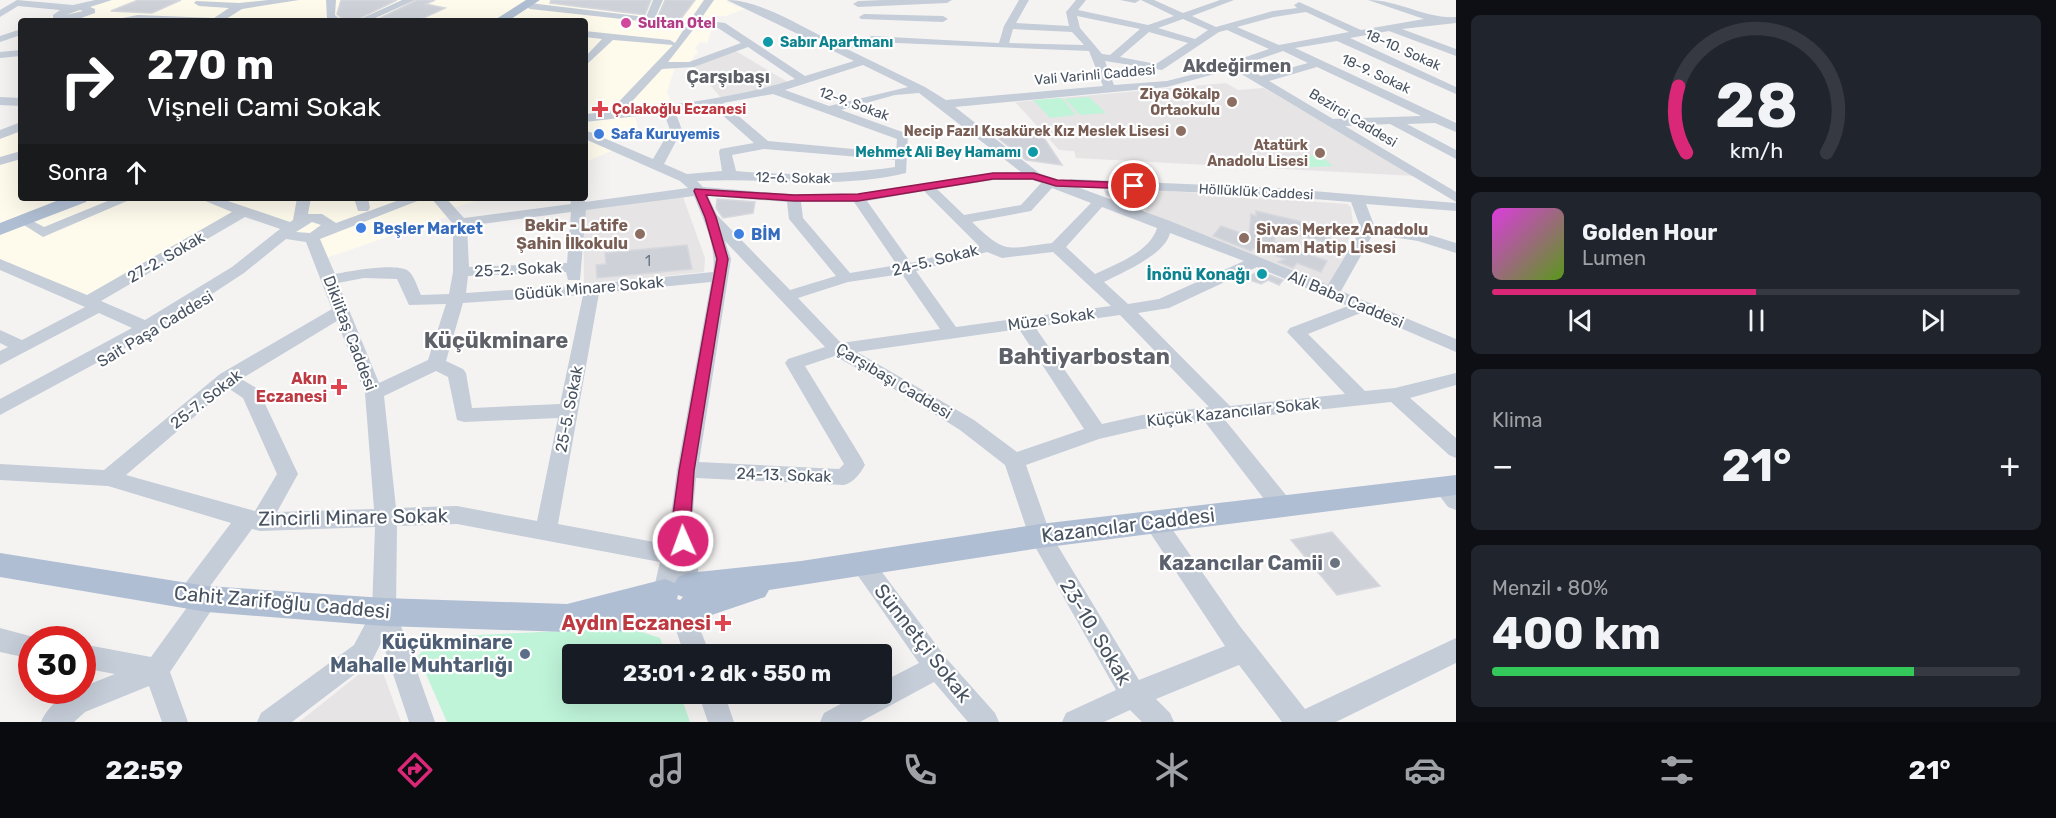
<!DOCTYPE html>
<html lang="tr">
<meta charset="utf-8">
<style>
:root{--surface:#171b24;--page:#20242c;--text:#f1f3f6;--muted:#9ea1a6;--line:#363941;--accent:#db2777}
body{margin:0;font-family:Rubik,sans-serif;background:var(--page);color:var(--text);height:100vh;display:flex;flex-direction:column;font-size:22px;white-space:nowrap}
*{box-sizing:border-box;margin:0}
p{font-size:20px;color:var(--muted)}
.icon{flex:none;width:33px;height:33px;fill:none;stroke:currentColor;stroke-width:2;stroke-linecap:round;stroke-linejoin:round}
.map{position:relative;flex:1;overflow:hidden}
.drawer{display:flex;flex-direction:column;gap:15px;padding:15px;background:#0d0f14;width:600px}
.drawer>*{flex:none}
.banner{position:absolute;left:18px;top:18px;width:570px;height:183px;border-radius:6px;box-shadow:0 6px 24px #0002;background:#202124;color:#fff;overflow:hidden}
.speed{position:absolute;left:18px;top:626px;display:flex;gap:12px;font-size:30px;font-weight:700;text-align:center}
.speed>*{display:grid;place-content:center;width:78px;height:78px;border-radius:50%;background:var(--surface);box-shadow:0 6px 24px #0002;line-height:1}
.speed .limit{border:9px solid #d22;background:#fff;color:#111}
.pin{position:absolute;display:grid;place-items:center;width:51px;height:51px;color:#fff;margin:-26px;border:3px solid #fff;border-radius:50%;box-shadow:0 2px 6px #0007}
.me{position:absolute;width:66px;margin:-33px;rotate:358deg;stroke-linejoin:round;filter:drop-shadow(0 0 4px #0008)}
.turn{display:flex;align-items:center;gap:21px;height:126px;padding:0 30px;font-size:27px}
.turn .icon{width:78px;height:78px;stroke-width:2.5}
.turn b{display:block;font-size:42px;line-height:51px}
.then{display:flex;align-items:center;height:57px;padding:0 30px;background:#0003;gap:12px;font-size:22px}
.big{font-size:45px;font-weight:700;line-height:1.1}
.drawer .tile{flex:1;display:flex;flex-direction:column;justify-content:center;gap:9px;min-width:0;padding:0 21px;border-radius:9px;background:var(--page)}
.drawer .dial{align-items:center;gap:0}
.dial svg{height:156px;overflow:visible;fill:none;stroke:var(--line);stroke-width:7;stroke-linecap:round;text-anchor:middle}
.dial text{fill:var(--text);stroke:none}
.song{display:flex;align-items:center;gap:18px}
.cover{width:72px;height:72px;border-radius:9px;background:linear-gradient(135deg,hsl(300 70% 55%),hsl(90 70% 35%))}
.played{height:6px;border-radius:3px;background:linear-gradient(90deg,var(--accent) 50%,var(--line) 50%)}
.keys{display:flex;justify-content:space-around;direction:ltr}
.heat{display:flex;justify-content:space-between;align-items:center;font-size:33px;direction:ltr}
.charge{height:9px;border-radius:4px;background:linear-gradient(90deg,#34c759 80%,var(--line) 0)}
.trip{position:absolute;left:562px;top:644px;width:330px;height:60px;border-radius:6px;background:var(--surface);box-shadow:0 6px 24px #0002;font-weight:700;line-height:60px;text-align:center}
.menu{display:flex;height:96px;justify-content:space-around;align-items:center;background:#090b0e;color:var(--muted)}
.menu .icon{width:42px;height:42px}
.menu .current{color:var(--accent)}
.menu b{font-size:27px;color:var(--text)}
main{display:flex;flex:1;min-height:0}
.map>svg:first-child{display:block}
.commercial{fill:#fefbed}
.education{fill:#e6e4e4}
.green{fill:#bff4d9}
.building{fill:#ced1d8;stroke:#d6d8de;stroke-width:1.5}
.lines{fill:none;stroke-linecap:round;stroke-linejoin:round}
.minor{fill:#c5cdd8;fill-rule:evenodd}
.major{fill:#b0bed3;fill-rule:evenodd}
.route{fill:#db2777;stroke:#8e194d;stroke-width:1.5}
.hotel-dot{fill:#d1479c;stroke:#fff;stroke-width:2}
.culture-dot{fill:#0f9aa8;stroke:#fff;stroke-width:2}
.education-dot{fill:#8d6e63;stroke:#fff;stroke-width:2}
.health-dot{fill:#e0444e;stroke:#fff;stroke-width:2}
.shop-dot{fill:#3f7fe0;stroke:#fff;stroke-width:2}
.worship-dot{fill:#6b7280;stroke:#fff;stroke-width:2}
.service-dot{fill:#5c6f8a;stroke:#fff;stroke-width:2}
.labels{text-anchor:middle;dominant-baseline:central;stroke-width:4.5;stroke-linejoin:round;paint-order:stroke}
.far-hotel-label{font-size:14px;font-weight:bold;fill:#b23c85;stroke:#fff;text-anchor:start}
.far-culture-label{font-size:14px;font-weight:bold;fill:#0d838f;stroke:#fff;text-anchor:start}
.far-street-label{font-size:14px;fill:#485362;stroke:#fff}
.far-education-label{font-size:14px;font-weight:bold;fill:#785e54;stroke:#fff;text-anchor:end}
.far-health-label{font-size:14px;font-weight:bold;fill:#be3a42;stroke:#fff;text-anchor:start}
.far-shop-label{font-size:14px;font-weight:bold;fill:#366cbe;stroke:#fff;text-anchor:start}
.number-label{font-size:14px;fill:#6a7280}
.education-label{font-size:16px;font-weight:bold;fill:#785e54;stroke:#fff;text-anchor:end}
.shop-label{font-size:16px;font-weight:bold;fill:#366cbe;stroke:#fff;text-anchor:start}
.street-label{font-size:16px;fill:#485362;stroke:#fff}
.culture-label{font-size:16px;font-weight:bold;fill:#0d838f;stroke:#fff;text-anchor:end}
.health-label{font-size:16px;font-weight:bold;fill:#be3a42;stroke:#fff;text-anchor:end}
.far-district-label{font-size:18px;font-weight:bold;fill:#5e6268;stroke:#fff}
.near-street-label{font-size:20px;fill:#485362;stroke:#fff}
.near-worship-label{font-size:20px;font-weight:bold;fill:#5b616d;stroke:#fff;text-anchor:end}
.near-health-label{font-size:20px;font-weight:bold;fill:#be3a42;stroke:#fff;text-anchor:end}
.near-service-label{font-size:20px;font-weight:bold;fill:#4e5e75;stroke:#fff;text-anchor:end}
.district-label{font-size:22px;font-weight:bold;fill:#5e6268;stroke:#fff}
</style>
<main>
<div class="map">
<svg width="1456" height="722" viewBox="0 0 1456 722">
<rect width="100%" height="100%" fill="#f5f3f2"/>
<path class="commercial" d="M96,0H728L726,2L744,9L726,16H716L707,43L700,42L695,48L698,51L687,66L675,67L667,92L674,111L635,116L639,132L612,142L614,150L585,162V21H45L60,11Z
M21,125V198H485L453,208L449,216L317,261L310,242L243,215L85,304L0,268V134Z"/>
<path class="education" d="M734,50L786,81V83L721,98L694,66Z
M1226,83L1238,90L1264,88L1415,176L1076,158L1074,151L1059,150L1015,102Z
M1141,189L1347,204L1351,207L1353,224L1344,256L1329,287L1144,215L1148,206Z
M683,197L705,258L704,272L584,284L583,209Z
M378,659L401,722H299Z"/>
<path class="green" d="M1089,97L1106,113L1080,115L1065,99Z
M1062,98L1076,115L1050,118L1033,100Z
M1319,155L1333,166L1295,168L1282,157Z
M630,628L660,638L666,654H573V693H680L690,722H447L418,656L434,637Z"/>
<path class="building" d="M138,0H181L152,13L111,11Z
M341,0H397L354,21H344L337,14Z
M417,0H435L426,4L445,8L417,21H374Z
M551,0H651L645,15L550,3Z
M665,0H695L680,20L658,16Z
M1040,132L1062,165L1026,160L993,134Z
M1105,190L1128,192L1132,201L1107,195Z
M717,199L755,202L753,213L723,218L716,208Z
M1256,211L1329,228L1330,243L1277,230L1274,242L1300,252L1309,248L1305,253L1327,261L1321,272L1297,263L1293,268L1278,262L1285,259L1254,248L1251,251L1213,236L1221,226L1249,236L1251,214L1256,216Z
M687,245L692,269L597,278L596,265L606,264L605,253Z
M1260,271L1283,280L1279,285L1268,280L1261,284L1244,278Z
M1332,532L1380,586L1337,595L1291,540Z"/>
<g class="lines">
<path class="minor" d="M17,0L73,5L95,0H112L90,7L95,9V13L73,21L53,19V15L60,10L18,6L0,17V10ZM80,10L83,11L66,15Z
M268,0H299L242,9L223,21H107L138,15L214,18L229,8L199,6L194,3L196,1L239,3Z
M326,0H336L335,15L342,21H331L327,18Z
M402,0H415L369,21H356Z
M653,0H663L655,18L688,23L704,0H714L700,20L725,23L805,76L854,61L727,0C762,0 807,30 839,45L872,36L999,43L1004,26L1019,0H1029L1016,23L1069,26L1066,12L1076,0H1086L1078,10L1148,25L1174,16L1141,0H1154L1183,13L1220,0H1234L1192,16L1216,27L1273,11L1297,8L1294,5L1299,2L1361,30L1424,19L1368,0C1399,0 1426,19 1456,17V23L1402,29L1456,49V56L1389,31L1350,38L1456,87V94L1337,41L1295,48L1456,123V132L1435,123L1407,124L1456,150V159L1390,124L1345,126L1456,192V202L1233,69L1167,87L955,107L1039,173L1064,182L1070,179L1277,188L1456,203V211L1366,204L1374,225L1420,232L1456,243V253L1418,241L1373,234L1341,291L1456,339V352L1363,312L1308,334L1365,391L1395,388L1456,373V385L1410,398L1456,438V458L1449,455L1391,402L1225,420L1290,500L1293,506L1290,512L1282,515L1274,512L1205,422L1142,429L1099,439L1026,465L1050,533L1139,680L1225,646L1147,528L1144,522L1147,516L1155,513L1163,516L1239,625L1305,709L1456,638V663L1336,722H1282L1239,665L1156,699L1170,713L1174,722H1142L1130,710L1104,722H1062L1066,713L1116,690L1029,536L1005,465L960,430L901,393L835,356L805,366L862,459L865,465C860,474 854,482 844,485L696,478L692,522L700,586L696,593L688,596L680,593L678,589L673,599L665,602L657,599L653,592L660,562L457,524L397,526L396,612L435,722H409L382,641L372,661L292,722H257L261,713L354,645L372,611L375,527L260,531L252,529L208,589L215,591L219,599L170,672L188,722H162L149,686L85,712L74,722H41C47,707 65,690 82,690V687L115,674L82,668V644L151,657L188,606L181,603L177,596L181,589L231,523L108,486L0,480V464L104,470L220,374L332,309L306,242L286,239L244,273L154,332L0,415V399L132,328L99,313L0,365V351L8,347L0,343V330L22,340L85,307L0,270V259L87,295L232,212L198,198H219L290,222L293,220L297,198H311L308,214H322L336,223L405,198H425L320,239L335,274C350,271 393,263 407,270C414,274 418,289 421,295L449,294L453,272V224L431,198H446L464,218L571,204L570,198H584L585,202L688,188L680,181L585,139V131L590,132L653,159L670,130L664,113L585,122V114L609,112L673,45L613,40L585,66V57L602,39L585,37V31L670,40L675,43L686,26L530,9L525,6L530,3L646,17ZM1306,12L1349,32L1279,45L1237,27L1274,17ZM1077,16L1140,29L1110,55L1102,54L1080,28ZM1183,19L1208,30L1195,39L1158,28ZM696,26L718,28L741,43L689,62H668ZM1013,29L1072,32L1084,45L1009,43ZM1227,30L1269,49L1202,72L1167,81L1114,85L1105,61L1162,70L1219,32ZM1149,32L1188,43L1156,64L1120,57ZM872,42L1089,51L1103,86L946,100L925,87L847,49ZM748,47L795,79C741,97 681,104 624,110L662,69L694,67ZM1283,51L1308,63L1261,76L1242,65ZM863,65L908,87L829,106L785,90ZM1317,67L1421,116L1333,119L1269,81ZM919,93L1021,172C965,172 913,189 858,194C807,198 754,191 703,187L697,181C767,177 836,190 906,173L908,134L841,110L895,95ZM773,94L897,139L896,153L768,141L723,103ZM711,105L754,143L720,149L719,152L722,171L687,174L664,164L682,130L675,111ZM764,149L895,160V167C841,175 790,176 736,171L732,155ZM993,180H1032L1041,183L1021,205L964,215L937,189ZM1077,187L1277,196L1351,202L1361,229L1328,285L1170,221ZM1052,188L1091,203L1052,243C1007,248 1007,256 972,222L1031,211ZM924,191L978,245L911,263L867,201ZM694,196C703,219 717,247 713,272L573,286L466,293L468,276L566,272L568,280H580L586,210ZM708,196L787,202L789,219L836,276L790,290L717,215ZM801,202H854L897,265L850,273L803,218ZM1102,207L1157,228C1150,252 1116,264 1095,274L1066,247ZM571,212L567,263L469,267L467,226ZM245,217L280,229L232,267L145,320L101,301ZM312,222L321,225L310,233L296,232ZM1170,233L1244,261L1159,299L1128,304L1104,282C1123,272 1165,255 1170,233ZM725,241L825,347L788,359L785,363L844,464L839,469L699,462L731,259ZM987,252L1002,258L1053,252L1111,306L956,327L916,271ZM1257,267L1348,306L1290,328L1287,332L1345,394L1230,406L1138,313L1169,308ZM902,274L940,329L841,343L798,298L848,282ZM364,278L397,279L409,305L446,304L428,360L379,383L338,283ZM711,282L677,470L670,522L671,536L665,544L558,524L599,293ZM583,295L560,404L472,408L466,373L463,369L446,361L463,303ZM1120,315L1209,407L1142,415L1102,424L1035,327ZM337,321L365,393L374,509L277,512L298,474L258,389L241,379ZM1019,329L1084,429L1017,452L974,420L857,352ZM436,371L448,377L457,420L464,422L558,418L537,521L457,506L396,508L384,396ZM228,388L243,398L277,474L255,511L126,475Z
M884,0H952L947,3L858,7L853,4L858,1Z
M1120,0H1140L1135,3Z
M864,14L943,16L948,19L943,22L861,19L859,17Z
M21,29V35L0,42V36Z
M21,50V56L0,58V52Z
M0,97L21,98V106L0,105Z
M21,122V131L0,139V130Z
M21,151V159L0,165V157Z
M115,198H134L43,237L16,220L23,216L44,227Z
M354,198H368L370,208L368,211H358Z
M1442,478L1456,487V510L1448,507L1432,486L1435,480Z
M862,553L870,556L946,658L995,713L999,722H968L934,682L860,722H820L824,713L861,693H882V682L919,663L854,570L851,563L854,556Z
M682,601L690,604L710,654H684L670,612L674,604Z
M0,628L41,639H32V659L0,652Z
M698,693H724L734,722H708Z"/>
<path class="major" d="M526,0H540L508,21H493Z
M64,198H89L86,202L0,235V223Z
M1456,475V495L1040,548L769,590L765,597L691,622L684,619L673,625L636,631L597,632L586,627L567,632L384,626L207,612L0,577V553L207,586L384,598L567,604L665,579L675,583L678,577L688,573L801,561L1040,524ZM678,595L683,597L680,600L677,599Z"/>
</g>
<path class="route" d="M993,173H1034L1057,180L1134,183L1140,186L1134,189L1056,186L1033,179H993L858,201H794L706,195L716,217L728,259L694,471L689,546H677L672,522L679,471L717,259L705,217L694,191L695,189L794,195L858,194Z"/>
<circle class="hotel-dot" cx="626" cy="23" r="6"/>
<g class="culture-dot">
<circle cx="768" cy="42" r="6"/>
<circle cx="1033" cy="152" r="6"/>
<circle cx="1262" cy="274" r="6"/>
</g>
<g class="education-dot">
<circle cx="1232" cy="102" r="6"/>
<circle cx="1181" cy="131" r="6"/>
<circle cx="1320" cy="153" r="6"/>
<circle cx="640" cy="234" r="6"/>
<circle cx="1244" cy="238" r="6"/>
</g>
<g class="health-dot">
<path d="M597 100h6v6h6v6h-6v6h-6v-6h-6v-6h6z"/>
<path d="M336 378h6v6h6v6h-6v6h-6v-6h-6v-6h6z"/>
<path d="M720 614h6v6h6v6h-6v6h-6v-6h-6v-6h6z"/>
</g>
<g class="shop-dot">
<circle cx="599" cy="134" r="6"/>
<circle cx="361" cy="228" r="6"/>
<circle cx="739" cy="234" r="6"/>
</g>
<circle class="worship-dot" cx="1335" cy="563" r="6"/>
<circle class="service-dot" cx="525" cy="654" r="6"/>
<g class="labels">
<g class="far-hotel-label">
<text x="638" y="23">Sultan Otel</text>
</g>
<g class="far-culture-label">
<text x="780" y="42">Sabır Apartmanı</text>
<text x="1021" y="152" text-anchor="end">Mehmet Ali Bey Hamamı</text>
</g>
<g class="far-street-label">
<text transform="translate(1403 50) rotate(24)">18-10. Sokak</text>
<text transform="translate(1376 74) rotate(25)">18-9. Sokak</text>
<text transform="translate(1095 75) rotate(-5)">Vali Varinli Caddesi</text>
<text transform="translate(854 104) rotate(20)">12-9. Sokak</text>
<text transform="translate(1353 118) rotate(31)">Bezirci Caddesi</text>
<text transform="translate(793 178) rotate(1)">12-6. Sokak</text>
<text transform="translate(1256 192) rotate(3)">Höllüklük Caddesi</text>
</g>
<g class="far-education-label">
<text x="1220" y="94">Ziya Gökalp<tspan x="1220" dy="16">Ortaokulu</tspan></text>
<text x="1169" y="131">Necip Fazıl Kısakürek Kız Meslek Lisesi</text>
<text x="1308" y="145">Atatürk<tspan x="1308" dy="16">Anadolu Lisesi</tspan></text>
</g>
<g class="far-health-label">
<text x="612" y="109">Çolakoğlu Eczanesi</text>
</g>
<g class="far-shop-label">
<text x="611" y="134">Safa Kuruyemis</text>
</g>
<g class="number-label">
<text x="648" y="261">1</text>
</g>
<g class="education-label">
<text x="628" y="225">Bekir - Latife<tspan x="628" dy="18">Şahin İlkokulu</tspan></text>
<text x="1256" y="229" text-anchor="start">Sivas Merkez Anadolu<tspan x="1256" dy="18">İmam Hatip Lisesi</tspan></text>
</g>
<g class="shop-label">
<text x="373" y="228">Beşler Market</text>
<text x="751" y="234">BİM</text>
</g>
<g class="street-label">
<text transform="translate(166 257) rotate(-30)">27-2. Sokak</text>
<text transform="translate(935 260) rotate(-14)">24-5. Sokak</text>
<text transform="translate(518 269) rotate(-3)">25-2. Sokak</text>
<text transform="translate(589 288) rotate(-5)">Güdük Minare Sokak</text>
<text transform="translate(1346 299) rotate(23)">Ali Baba Caddesi</text>
<text transform="translate(1051 319) rotate(-8)">Müze Sokak</text>
<text transform="translate(155 329) rotate(-31)">Sait Paşa Caddesi</text>
<text transform="translate(350 333) rotate(69)">Dikilitaş Caddesi</text>
<text transform="translate(894 381) rotate(31)">Çarşıbaşı Caddesi</text>
<text transform="translate(206 399) rotate(-38)">25-7. Sokak</text>
<text transform="translate(569 409) rotate(-79)">25-5. Sokak</text>
<text transform="translate(1233 412) rotate(-6)">Küçük Kazancılar Sokak</text>
<text transform="translate(784 475) rotate(2)">24-13. Sokak</text>
</g>
<g class="culture-label">
<text x="1250" y="274">İnönü Konağı</text>
</g>
<g class="health-label">
<text x="327" y="378">Akın<tspan x="327" dy="18">Eczanesi</tspan></text>
</g>
<g class="far-district-label">
<text x="1237" y="66">Akdeğirmen</text>
<text x="728" y="77">Çarşıbaşı</text>
</g>
<g class="near-street-label">
<text transform="translate(353 517) rotate(-1)">Zincirli Minare Sokak</text>
<text transform="translate(1128 525) rotate(-7)">Kazancılar Caddesi</text>
<text transform="translate(282 602) rotate(5)">Cahit Zarifoğlu Caddesi</text>
<text transform="translate(1096 632) rotate(59)">23-10. Sokak</text>
<text transform="translate(923 643) rotate(52)">Sünnetçi Sokak</text>
</g>
<g class="near-worship-label">
<text x="1323" y="563">Kazancılar Camii</text>
</g>
<g class="near-health-label">
<text x="711" y="623">Aydın Eczanesi</text>
</g>
<g class="near-service-label">
<text x="513" y="642">Küçükminare<tspan x="513" dy="23">Mahalle Muhtarlığı</tspan></text>
</g>
<g class="district-label">
<text x="496" y="340">Küçükminare</text>
<text x="1084" y="356">Bahtiyarbostan</text>
</g>
</g>
</svg>
<div class="speed"><div class="limit">30</div></div>
<div class="pin" style="left:1134px;top:186px;background:#d93025"><svg class="icon" aria-label="arrive" viewBox="0 0 24 24"><path d="M6 21V4h12l-3 4 3 4H6"/></svg></div>
<svg class="me" style="left:683px;top:541px" viewBox="-20 -20 40 40"><circle r="17" fill="#db2777" stroke="#fff" stroke-width="3"/><path d="M0-11L8 9 0 5-8 9z" fill="#fff"/></svg>
<div class="trip">23:01 · 2 dk · 550 m</div>
<div class="banner">
<div class="turn"><svg class="icon" aria-label="right" viewBox="0 0 24 24"><path d="M7 20v-9h11M14 6l5 5-5 5"/></svg><div><b>270 m</b>Vişneli Cami Sokak</div></div>
<div class="then">Sonra<svg class="icon" aria-label="ahead" viewBox="0 0 24 24"><path d="M12 20V5M6 11l6-6 6 6"/></svg></div>
</div>
</div>
<section class="drawer">
<div class="tile dial"><svg viewBox="0 0 100 80">
<path d="M14 69A42 42 0 1 1 86 69"/>
<path d="M14 69A42 42 0 0 1 10 35" stroke="#db2777"/>
<text x="50" y="56" font-size="32" font-weight="700">28</text>
<text x="50" y="72" font-size="11">km/h</text>
</svg></div>
<div class="tile">
<div class="song"><i class="cover"></i><div><b>Golden Hour</b><p>Lumen</p></div></div>
<div class="played"></div>
<div class="keys"><svg class="icon" aria-label="previous" viewBox="0 0 24 24"><path d="M18 5L8 12l10 7zM5 5v14"/></svg><svg class="icon" aria-label="pause" viewBox="0 0 24 24"><path d="M8 5v14M16 5v14"/></svg><svg class="icon" aria-label="next" viewBox="0 0 24 24"><path d="M6 5l10 7-10 7zM19 5v14"/></svg></div>
</div>
<div class="tile"><p>Klima</p>
<div class="heat"><a>−</a><b class="big">21°</b><a>+</a></div>
</div>
<div class="tile"><p>Menzil · 80%</p><b class="big">400 km</b><div class="charge"></div></div>
</section>
</main>
<nav class="menu">
<b>22:59</b>
<svg class="icon current" aria-label="directions" viewBox="0 0 24 24"><path d="M12 3l9 9-9 9-9-9zM9 14v-3h6M13 9l2 2-2 2"/></svg>
<svg class="icon" aria-label="music" viewBox="0 0 24 24"><path d="M9 18V5l10-2v13"/><circle cx="6" cy="18" r="3"/><circle cx="16" cy="16" r="3"/></svg>
<svg class="icon" aria-label="phone" viewBox="0 0 24 24"><path d="M5 4h4l2 5-3 2q2 4 5 5l2-3 5 2v4C11 20 4 13 5 4z"/></svg>
<svg class="icon" aria-label="climate" viewBox="0 0 24 24"><path d="M12 3v18M4 7l16 10M4 17L20 7"/></svg>
<svg class="icon" aria-label="car" viewBox="0 0 24 24"><path d="M5 17H2v-5l4-1 3-4h7l3 4 3 1v5h-3M9 17h6M6 11h13"/><circle cx="7" cy="17" r="2"/><circle cx="17" cy="17" r="2"/></svg>
<svg class="icon" aria-label="filters" viewBox="0 0 24 24"><path d="M4 7h16M4 17h16"/><circle cx="9" cy="7" r="2"/><circle cx="15" cy="17" r="2"/></svg>
<b>21°</b>
</nav>
